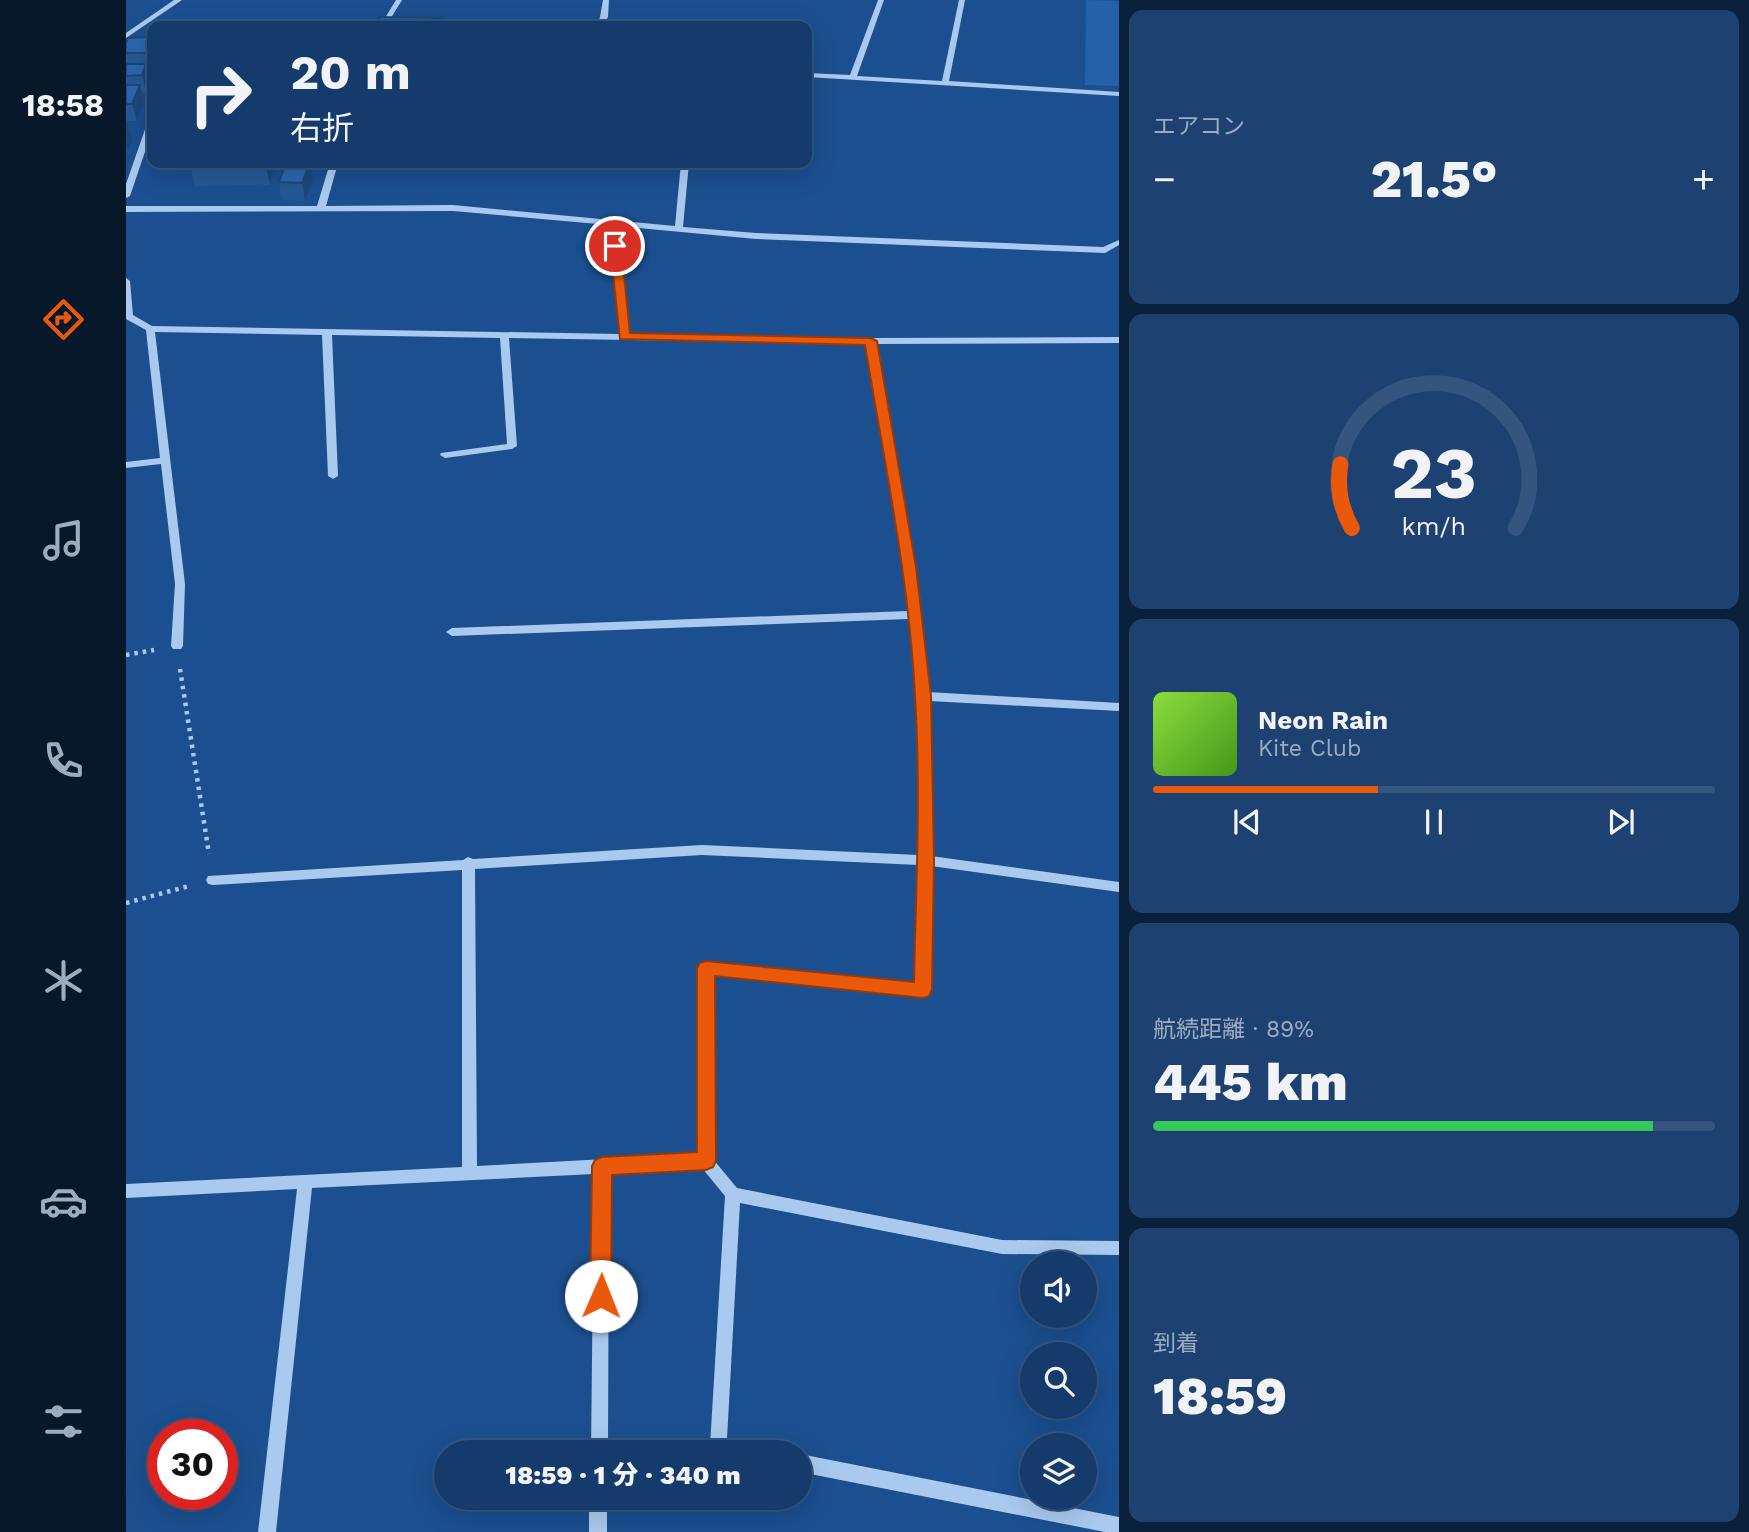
<!DOCTYPE html>
<html lang="ja">
<meta charset="utf-8">
<style>
:root{--surface:#143b6b;--page:#1d4271;--text:#f1f3f6;--muted:#9dadc1;--line:#33557e;--accent:#ea580c}
body{margin:0;font-family:"Work Sans","Noto Sans JP",sans-serif;background:var(--page);color:var(--text);height:100vh;display:flex;flex-direction:column;font-size:26px;white-space:nowrap}
*{box-sizing:border-box;margin:0}
p{font-size:23px;color:var(--muted)}
.icon{flex:none;width:38px;height:38px;fill:none;stroke:currentColor;stroke-width:2;stroke-linecap:round;stroke-linejoin:round}
.map{position:relative;flex:1;overflow:hidden}
.sheet{display:flex;flex-direction:column;gap:10px;padding:10px;background:#0b203b;width:630px}
.sheet>*{flex:none}
.banner{position:absolute;left:21px;top:21px;width:665px;height:147px;border-radius:14px;box-shadow:0 7px 28px #0002,0 0 0 2px var(--line);background:#143b6b;color:var(--text);overflow:hidden}
.fabs{position:absolute;left:894px;top:1251px;display:grid;gap:14px}
.fabs a{display:grid;place-items:center;width:77px;height:77px;border-radius:50%;background:var(--surface);box-shadow:0 7px 28px #0002,0 0 0 2px var(--line);font-size:35px}
.speed{position:absolute;left:21px;top:1419px;display:flex;gap:14px;font-size:35px;font-weight:700;text-align:center}
.speed>*{display:grid;place-content:center;width:91px;height:91px;border-radius:50%;background:var(--surface);box-shadow:0 7px 28px #0002,0 0 0 2px var(--line);line-height:1}
.speed .limit{border:10px solid #d22;background:#fff;color:#111}
.pin{position:absolute;display:grid;place-items:center;width:60px;height:60px;color:#fff;margin:-30px;border:4px solid #fff;border-radius:50%;box-shadow:0 2px 7px #0007}
.me{position:absolute;width:77px;margin:-38px;rotate:1deg;stroke-linejoin:round;filter:drop-shadow(0 0 5px #0008)}
.turn{display:flex;align-items:center;gap:24px;height:147px;padding:0 28px;font-size:32px}
.turn .icon{width:91px;height:91px;stroke-width:2.5}
.turn b{display:block;font-size:49px;line-height:60px}
.big{font-size:52px;font-weight:800;line-height:1.1}
.sheet .card{flex:1;display:flex;flex-direction:column;justify-content:center;gap:10px;min-width:0;padding:0 24px;border-radius:14px;background:var(--page)}
.sheet .dial{align-items:center;gap:0}
.dial svg{height:182px;overflow:visible;fill:none;stroke:var(--line);stroke-width:7;stroke-linecap:round;text-anchor:middle}
.dial text{fill:var(--text);stroke:none}
.song{display:flex;align-items:center;gap:21px}
.cover{width:84px;height:84px;border-radius:10px;background:linear-gradient(135deg,hsl(90 70% 55%),hsl(100 70% 35%))}
.played{height:7px;border-radius:4px;background:linear-gradient(90deg,var(--accent) 40%,var(--line) 40%)}
.keys{display:flex;justify-content:space-around;direction:ltr}
.heat{display:flex;justify-content:space-between;align-items:center;font-size:38px;direction:ltr}
.charge{height:10px;border-radius:5px;background:linear-gradient(90deg,#34c759 89%,var(--line) 0)}
.trip{position:absolute;left:308px;top:1440px;width:378px;height:70px;border-radius:35px;background:var(--surface);box-shadow:0 7px 28px #0002,0 0 0 2px var(--line);font-weight:800;line-height:70px;text-align:center}
main{display:flex;flex:1;min-height:0}
.tab-bar{display:flex;flex-direction:column;width:126px;justify-content:space-around;align-items:center;background:#08182b;color:var(--muted)}
.tab-bar .icon{width:49px;height:49px}
.tab-bar .selected{color:var(--accent)}
.tab-bar b{font-size:32px;color:var(--text)}
.map>svg:first-child{display:block}
.green{fill:#2461a8}
.lines{fill:none;stroke-linecap:round;stroke-linejoin:round}
.path{stroke:#a9c9ee;stroke-width:4.5;stroke-dasharray:3.5 5;stroke-linecap:butt}
.minor{fill:#a9c9ee;fill-rule:evenodd}
.wall{fill:#245895}
.shaded-wall{fill:#1d4779}
.building{fill:#2a66ad;stroke:#1d4779;stroke-width:2}
.route{fill:#ea580c;stroke:#983908;stroke-width:2}
</style>
<main>
<nav class="tab-bar">
<b>18:58</b>
<svg class="icon selected" aria-label="directions" viewBox="0 0 24 24"><path d="M12 3l9 9-9 9-9-9zM9 14v-3h6M13 9l2 2-2 2"/></svg>
<svg class="icon" aria-label="music" viewBox="0 0 24 24"><path d="M9 18V5l10-2v13"/><circle cx="6" cy="18" r="3"/><circle cx="16" cy="16" r="3"/></svg>
<svg class="icon" aria-label="phone" viewBox="0 0 24 24"><path d="M5 4h4l2 5-3 2q2 4 5 5l2-3 5 2v4C11 20 4 13 5 4z"/></svg>
<svg class="icon" aria-label="climate" viewBox="0 0 24 24"><path d="M12 3v18M4 7l16 10M4 17L20 7"/></svg>
<svg class="icon" aria-label="car" viewBox="0 0 24 24"><path d="M5 17H2v-5l4-1 3-4h7l3 4 3 1v5h-3M9 17h6M6 11h13"/><circle cx="7" cy="17" r="2"/><circle cx="17" cy="17" r="2"/></svg>
<svg class="icon" aria-label="filters" viewBox="0 0 24 24"><path d="M4 7h16M4 17h16"/><circle cx="9" cy="7" r="2"/><circle cx="15" cy="17" r="2"/></svg>
</nav>
<div class="map">
<svg width="993" height="1532" viewBox="0 0 993 1532">
<rect width="100%" height="100%" fill="#1b4f8f"/>
<path class="green" d="M960,0L993,1V86L959,85Z"/>
<g class="lines">
<path class="path" d="M0,655L28,650
M54,669L83,854
M0,903L63,886"/>
<path class="minor" d="M48,0H56L0,38V33Z
M270,0H276L260,26H254Z
M477,0H483L482,17L477,26H471L474,17Z
M752,0H758L731,76L816,81L833,0H839L823,81L993,92V96L681,77V73L724,75Z
M23,118H26V131L4,196L0,198V184Z
M204,163H212L200,206L327,205L549,226L555,163H563L557,227L630,233L977,247L993,240V245L979,253L630,239L491,226L502,334L745,338L993,337V343L750,344L788,567L802,692L993,703V711L803,701L805,856L993,882V892L805,866L804,991L802,995L797,997L587,974V1159L611,1188L876,1240L993,1241V1255L876,1254L614,1203L601,1439L629,1446L632,1452H587L584,1446L599,1196L576,1168L483,1173L482,1452H465L468,1174L186,1188L150,1532H132L171,1189L0,1198V1184L336,1167V870L87,885L82,884L80,880L82,876L337,860L342,857L347,859L576,845L793,855L791,696L783,619L326,636L320,632L326,628L782,611L778,567L741,344L383,338L391,446L386,449L319,458L314,455L315,453L381,444L374,338L206,335L212,476L207,479L202,476L196,335L29,332L59,584L57,646L55,649H47L45,646L49,584L35,464L0,468V462L34,458L20,330L0,319V278L4,281L7,315L26,326L493,334L483,225L327,211L0,212V206H191ZM576,855L792,865L790,984L580,962L575,964L573,968V1154L351,1166L349,869Z
M674,1454L993,1517V1532H979L674,1472Z
M463,1498H481V1532H463Z"/>
</g>
<path class="wall" d="M26,37V70H21L24,81L20,93H16L18,102L11,121H0V43Z
M149,163L144,185L69,186L65,168Z
M160,163H193L191,169L186,168L187,179L179,201L156,200L153,182Z"/>
<path class="shaded-wall" d="M26,40V70L22,53Z
M20,64L24,81L20,93L16,75Z
M14,85L18,102L11,121L6,104Z
M1,122L6,140L2,149L0,140V126Z
M141,163H149L144,185L140,167Z
M184,163H185L187,179L179,201L176,183Z"/>
<path class="building" d="M253,17L316,18L313,26H250Z
M26,37L22,53H0V43L2,38Z
M0,64H20L16,75L0,76Z
M0,85H14L6,104H0Z
M66,163H141L140,167L65,168Z
M160,163H184L176,183L153,182Z"/>
<path class="route" d="M489,243L495,246L504,333L745,338L751,341L790,567L805,696L808,860L806,990L803,996L797,998L589,976L590,1161L587,1167L580,1170L486,1175L485,1296L482,1303L475,1306L467,1303L464,1296L466,1166L469,1160L476,1157L571,1152V968L574,963L580,961L788,982C790,887 795,791 789,696C783,578 758,461 739,345L494,339L484,246Z"/>
</svg>
<div class="fabs">
<a><svg class="icon" aria-label="sound" viewBox="0 0 24 24"><path d="M4 9h4l5-4v14l-5-4H4zM17 9q2 3 0 6"/></svg></a>
<a><svg class="icon" aria-label="search" viewBox="0 0 24 24"><circle cx="10" cy="10" r="6"/><path d="M15 15l6 6"/></svg></a>
<a><svg class="icon" aria-label="layers" viewBox="0 0 24 24"><path d="M12 4l9 5-9 5-9-5zM3 14l9 5 9-5"/></svg></a>
</div>
<div class="speed"><div class="limit">30</div></div>
<div class="pin" style="left:489px;top:246px;background:#d93025"><svg class="icon" aria-label="arrive" viewBox="0 0 24 24"><path d="M6 21V4h12l-3 4 3 4H6"/></svg></div>
<svg class="me" style="left:475px;top:1296px" viewBox="-20 -20 40 40"><circle r="19" fill="#fff"/><path d="M0-13L10 11 0 6-10 11z" fill="#ea580c"/></svg>
<div class="trip">18:59 · 1 分 · 340 m</div>
<div class="banner">
<div class="turn"><svg class="icon" aria-label="right" viewBox="0 0 24 24"><path d="M7 20v-9h11M14 6l5 5-5 5"/></svg><div><b>20 m</b>右折</div></div>
</div>
</div>
<section class="sheet">
<div class="card"><p>エアコン</p>
<div class="heat"><a>−</a><b class="big">21.5°</b><a>+</a></div>
</div>
<div class="card dial"><svg viewBox="0 0 100 80">
<path d="M14 69A42 42 0 1 1 86 69"/>
<path d="M14 69A42 42 0 0 1 9 41" stroke="#ea580c"/>
<text x="50" y="56" font-size="32" font-weight="700">23</text>
<text x="50" y="72" font-size="11">km/h</text>
</svg></div>
<div class="card">
<div class="song"><i class="cover"></i><div><b>Neon Rain</b><p>Kite Club</p></div></div>
<div class="played"></div>
<div class="keys"><svg class="icon" aria-label="previous" viewBox="0 0 24 24"><path d="M18 5L8 12l10 7zM5 5v14"/></svg><svg class="icon" aria-label="pause" viewBox="0 0 24 24"><path d="M8 5v14M16 5v14"/></svg><svg class="icon" aria-label="next" viewBox="0 0 24 24"><path d="M6 5l10 7-10 7zM19 5v14"/></svg></div>
</div>
<div class="card"><p>航続距離 · 89%</p><b class="big">445 km</b><div class="charge"></div></div>
<div class="card"><p>到着</p><b class="big">18:59</b></div>
</section>
</main>
